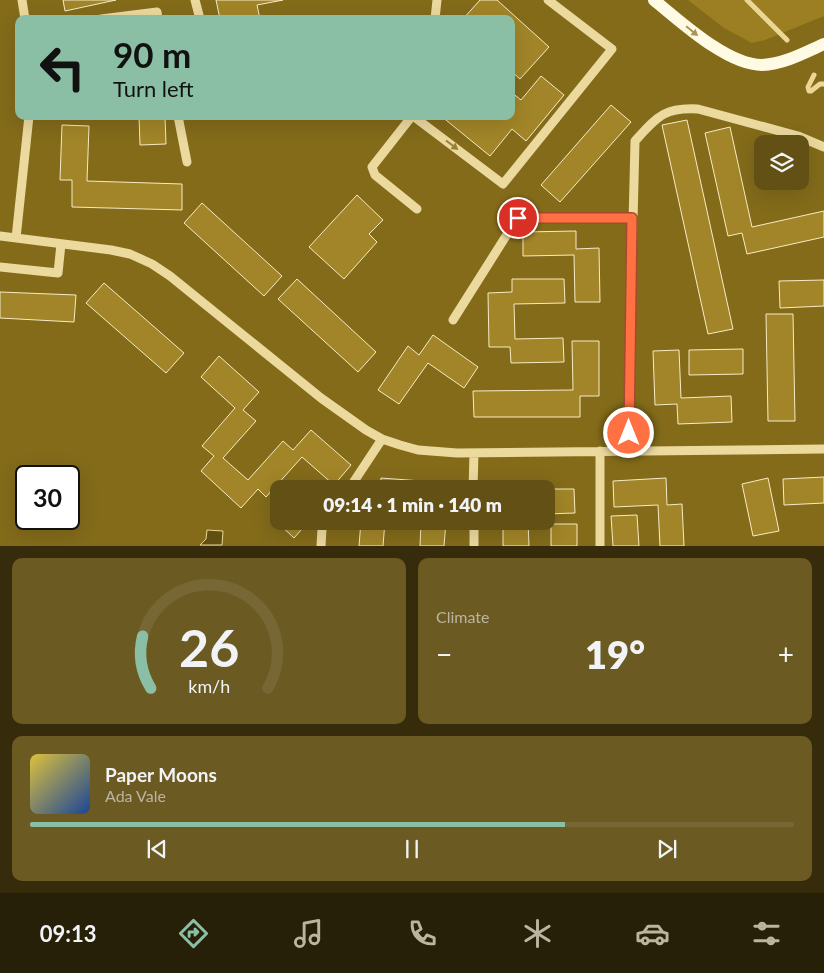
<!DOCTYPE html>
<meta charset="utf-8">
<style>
:root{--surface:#625014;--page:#6b5a22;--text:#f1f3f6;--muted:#bbb5a0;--line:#766734;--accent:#8abfa5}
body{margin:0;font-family:Lato,sans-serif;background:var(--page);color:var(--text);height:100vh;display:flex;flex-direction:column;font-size:19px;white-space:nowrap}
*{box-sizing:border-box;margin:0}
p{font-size:16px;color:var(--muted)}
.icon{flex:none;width:28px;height:28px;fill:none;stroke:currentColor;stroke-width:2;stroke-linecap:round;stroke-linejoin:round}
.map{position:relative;height:546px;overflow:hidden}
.side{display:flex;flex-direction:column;gap:12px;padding:12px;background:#362c0b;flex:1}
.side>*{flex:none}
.top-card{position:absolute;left:15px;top:15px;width:500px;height:105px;border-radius:10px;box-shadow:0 5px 20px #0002;background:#8abfa5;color:#111;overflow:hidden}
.fabs{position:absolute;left:754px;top:135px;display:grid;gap:10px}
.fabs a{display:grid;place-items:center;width:55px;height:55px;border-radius:10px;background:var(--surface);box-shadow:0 5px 20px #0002;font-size:25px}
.speed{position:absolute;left:15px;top:465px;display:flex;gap:10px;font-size:25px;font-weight:700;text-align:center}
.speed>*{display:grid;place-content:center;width:65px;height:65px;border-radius:50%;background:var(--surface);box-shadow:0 5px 20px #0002;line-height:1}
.speed .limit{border:2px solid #111;border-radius:8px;background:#fff;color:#111}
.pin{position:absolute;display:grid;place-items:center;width:42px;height:42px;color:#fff;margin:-21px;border:2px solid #fff;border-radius:50%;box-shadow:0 1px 5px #0007}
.me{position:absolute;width:55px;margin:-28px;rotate:0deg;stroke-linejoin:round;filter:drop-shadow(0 0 4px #0008)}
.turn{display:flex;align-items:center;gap:18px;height:105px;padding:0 15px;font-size:22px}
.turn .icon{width:65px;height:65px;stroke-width:2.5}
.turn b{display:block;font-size:35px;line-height:42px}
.big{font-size:38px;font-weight:800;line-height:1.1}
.side .card{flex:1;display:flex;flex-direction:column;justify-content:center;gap:8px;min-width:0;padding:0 18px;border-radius:10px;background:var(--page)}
.side .dial{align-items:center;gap:0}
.dial svg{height:130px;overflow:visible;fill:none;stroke:var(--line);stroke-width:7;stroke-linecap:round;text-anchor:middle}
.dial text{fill:var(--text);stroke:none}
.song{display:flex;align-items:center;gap:15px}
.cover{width:60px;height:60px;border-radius:8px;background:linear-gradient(135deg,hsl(50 70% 55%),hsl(220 70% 35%))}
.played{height:5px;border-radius:2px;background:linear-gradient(90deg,var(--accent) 70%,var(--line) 70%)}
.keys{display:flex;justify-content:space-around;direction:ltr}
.heat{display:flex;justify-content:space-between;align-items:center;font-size:28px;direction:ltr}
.side .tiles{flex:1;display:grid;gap:12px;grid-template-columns:1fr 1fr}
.card:last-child{grid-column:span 2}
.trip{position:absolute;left:270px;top:480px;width:285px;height:50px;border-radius:10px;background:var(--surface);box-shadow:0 5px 20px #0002;font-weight:800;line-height:50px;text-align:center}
.dock{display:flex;height:80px;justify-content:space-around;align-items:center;background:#272008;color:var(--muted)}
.dock .icon{width:35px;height:35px}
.dock .current{color:var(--accent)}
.dock b{font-size:22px;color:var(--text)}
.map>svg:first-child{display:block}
.green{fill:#9c7f23}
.water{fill:#614f11;stroke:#edd691}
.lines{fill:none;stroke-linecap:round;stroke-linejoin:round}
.stream{stroke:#edd691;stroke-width:5}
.building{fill:#a18528;stroke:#f8ebc3}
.minor{stroke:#ebd99e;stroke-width:9}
.major{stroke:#fffae3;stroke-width:12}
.oneway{fill:#a89656}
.oneway2{fill:#988134}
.route-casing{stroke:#a6492c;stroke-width:12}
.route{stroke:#ff7043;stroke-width:9}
</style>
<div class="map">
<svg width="824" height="546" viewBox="0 0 824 546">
<rect width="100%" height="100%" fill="#836b1a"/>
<path class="green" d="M688,0H824V16L765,40L752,43L724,28Z"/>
<path class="water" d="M207,530L223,531L222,545H200L206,539Z"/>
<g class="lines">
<path class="stream" d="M747,0L787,40
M814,75L808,87L809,91H811L820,84H824"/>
</g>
<path class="building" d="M63,0H116L65,11Z
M216,0H283L257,5L260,19H220Z
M480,0H497L549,47L520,79L511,71V19H463Z
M541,76L564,95L526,141L512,129L490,156L441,116H511V92L521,100Z
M611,105L631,122L560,202L541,185Z
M139,116H165L166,144L140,145Z
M687,120L733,329L708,334L662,125Z
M62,125L89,126L87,181L182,184V210L72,207V180H60Z
M730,127L752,227L824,211V237L747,254L742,233L728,236L705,133Z
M357,195L383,220L369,234L377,242L344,279L309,247Z
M202,203L282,276L264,296L184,223Z
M576,231V249L599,248L600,302H575L574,255L523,256V232Z
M297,279L376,352L358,372L278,299Z
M512,279H564L565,303L514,304L515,339L563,338L564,362L511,363L510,347H489L488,293L512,292Z
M824,280V306L780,308L779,281Z
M104,283L184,353L166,373L86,303Z
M0,292L76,295L74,322L0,318Z
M766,314H793L795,421H768Z
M433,335L478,367L464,388L428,363L399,404L378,390L408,346L419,355Z
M572,341H599V396H580V417H474L473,391L573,390Z
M743,349V374L689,375V350Z
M679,350L681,398L731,396L732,422L678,424L677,404L655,405L653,351Z
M219,356L259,392L243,410L256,421L223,458L248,480L283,441L293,450L311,430L351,465L334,485L302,457L266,497L258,489L241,508L201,471L214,456L202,446L235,408L201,377Z
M824,477V503L784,505L783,479Z
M381,478L435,482V489H380Z
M666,478L667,505L682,504L684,546H660L658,505L614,507L613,481Z
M768,478L779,531L753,536L742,484Z
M311,481L320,489H304Z
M546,489H574L575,513L546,514Z
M637,515L639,546H613L611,516Z
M279,518V521H309L294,538L276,521Z
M361,521H385L383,546H359Z
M421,521H446L444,546H420Z
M503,521H528L529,546H503Z
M551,524H577V546H551Z"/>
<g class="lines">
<path class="minor" d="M22,0L25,19
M195,0L200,19
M101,19L157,12L158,19
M435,19L437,0
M178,116L187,162
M412,116L372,167L375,175L417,209
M413,116L503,184L612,49L548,0
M0,236L111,250L130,254L152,264L170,276L321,398L366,430L382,439L400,445L418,450L457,453L824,449
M16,238L29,116
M0,267L58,273L61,244
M453,320L518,217L633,218
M629,451L630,344L635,141C657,117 664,107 698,109L798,136L824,147
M349,489L382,439
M473,489L474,453
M474,521V546
M321,546L322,529L327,521
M600,546V451"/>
<path class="major" d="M654,0C680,21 727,65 762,65C784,64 804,53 824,44"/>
</g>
<defs><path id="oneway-solid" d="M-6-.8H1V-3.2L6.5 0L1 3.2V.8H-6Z" transform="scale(1.25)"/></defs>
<use class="oneway" href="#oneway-solid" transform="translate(692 31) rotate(39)"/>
<use class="oneway2" href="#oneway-solid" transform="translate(452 145) rotate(37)"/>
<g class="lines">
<defs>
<path id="route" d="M518,218H632L629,433"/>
</defs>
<use href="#route" class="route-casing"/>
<use href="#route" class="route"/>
</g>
</svg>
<div class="fabs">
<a><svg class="icon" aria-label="layers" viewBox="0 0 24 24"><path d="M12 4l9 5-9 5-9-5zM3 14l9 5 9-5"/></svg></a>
</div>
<div class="speed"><div class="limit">30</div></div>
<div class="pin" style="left:518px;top:218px;background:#d93025"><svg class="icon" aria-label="arrive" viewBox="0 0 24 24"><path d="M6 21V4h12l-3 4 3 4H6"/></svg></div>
<svg class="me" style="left:629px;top:433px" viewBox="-20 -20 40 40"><circle r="17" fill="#ff7043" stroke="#fff" stroke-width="3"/><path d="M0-11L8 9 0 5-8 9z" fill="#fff"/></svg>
<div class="trip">09:14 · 1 min · 140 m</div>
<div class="top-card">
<div class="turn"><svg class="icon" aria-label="left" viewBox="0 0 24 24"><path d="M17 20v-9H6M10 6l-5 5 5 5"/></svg><div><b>90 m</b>Turn left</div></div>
</div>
</div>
<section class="side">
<div class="tiles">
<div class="card dial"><svg viewBox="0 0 100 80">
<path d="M14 69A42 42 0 1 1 86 69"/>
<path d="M14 69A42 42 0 0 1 9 37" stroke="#8abfa5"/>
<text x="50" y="56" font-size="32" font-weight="700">26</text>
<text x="50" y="72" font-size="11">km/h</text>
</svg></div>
<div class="card"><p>Climate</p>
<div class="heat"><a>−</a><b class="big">19°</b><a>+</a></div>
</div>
<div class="card">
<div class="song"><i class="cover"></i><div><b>Paper Moons</b><p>Ada Vale</p></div></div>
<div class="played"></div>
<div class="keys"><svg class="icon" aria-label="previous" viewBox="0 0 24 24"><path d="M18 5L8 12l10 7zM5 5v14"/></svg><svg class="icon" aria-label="pause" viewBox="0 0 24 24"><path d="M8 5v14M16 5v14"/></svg><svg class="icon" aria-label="next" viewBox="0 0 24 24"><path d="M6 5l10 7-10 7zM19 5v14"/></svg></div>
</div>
</div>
</section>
<nav class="dock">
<b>09:13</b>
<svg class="icon current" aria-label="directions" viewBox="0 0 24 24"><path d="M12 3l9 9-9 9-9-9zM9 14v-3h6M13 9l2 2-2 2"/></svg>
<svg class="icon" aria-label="music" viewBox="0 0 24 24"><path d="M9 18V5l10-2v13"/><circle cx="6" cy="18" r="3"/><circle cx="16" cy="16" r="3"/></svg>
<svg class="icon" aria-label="phone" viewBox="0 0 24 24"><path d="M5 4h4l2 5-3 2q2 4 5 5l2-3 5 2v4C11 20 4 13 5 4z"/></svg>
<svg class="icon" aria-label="climate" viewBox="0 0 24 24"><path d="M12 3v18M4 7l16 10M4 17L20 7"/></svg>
<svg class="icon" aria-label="car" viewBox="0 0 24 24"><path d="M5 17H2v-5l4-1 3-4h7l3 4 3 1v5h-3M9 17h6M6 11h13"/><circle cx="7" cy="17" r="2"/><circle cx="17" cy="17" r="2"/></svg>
<svg class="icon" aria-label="filters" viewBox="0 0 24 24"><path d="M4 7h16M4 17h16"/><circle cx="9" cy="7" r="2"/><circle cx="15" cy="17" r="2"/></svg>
</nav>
